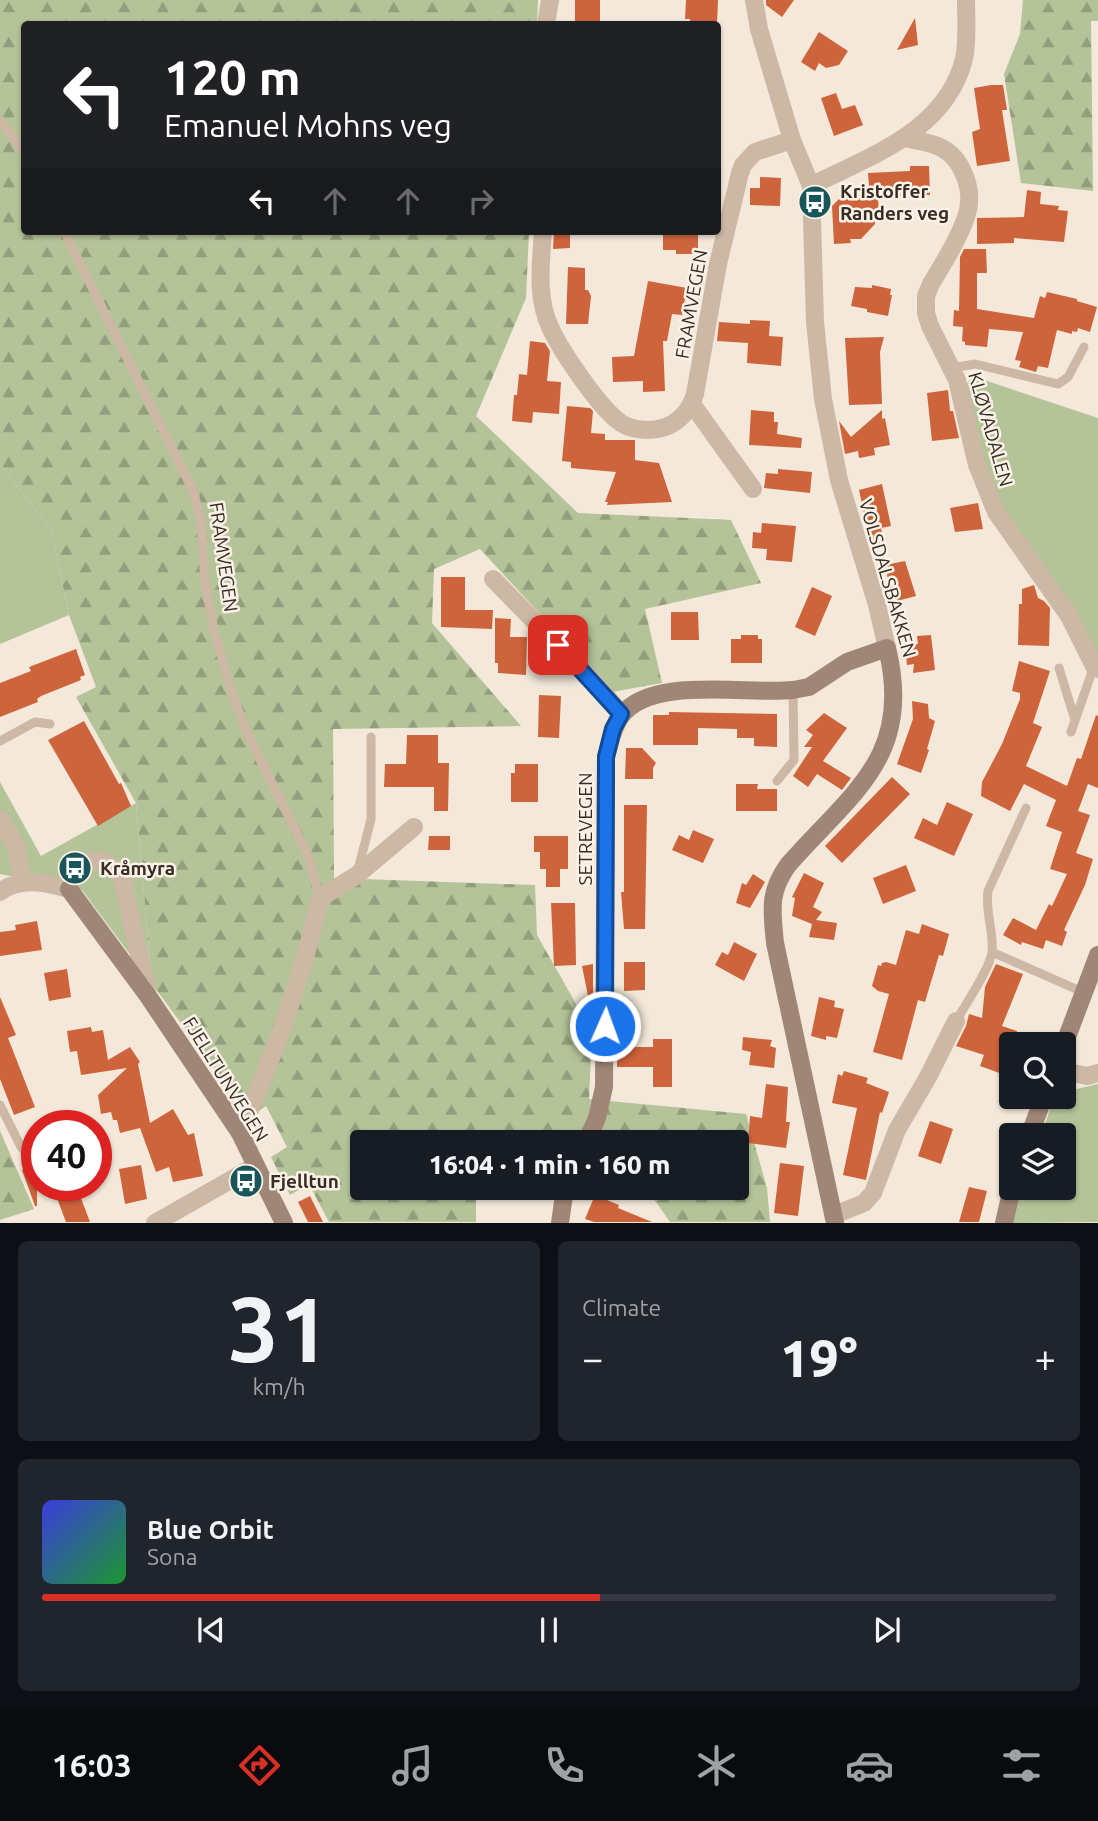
<!DOCTYPE html>
<meta charset="utf-8">
<style>
:root{--surface:#171b24;--page:#20242c;--text:#f1f3f6;--muted:#9ea1a6;--line:#363941;--accent:#d93025}
body{margin:0;font-family:Ubuntu,sans-serif;background:var(--page);color:var(--text);height:100vh;display:flex;flex-direction:column;font-size:26px;white-space:nowrap}
*{box-sizing:border-box;margin:0}
p{font-size:23px;color:var(--muted)}
.icon{flex:none;width:38px;height:38px;fill:none;stroke:currentColor;stroke-width:2;stroke-linecap:round;stroke-linejoin:round}
.map{position:relative;height:1223px;overflow:hidden}
.side{display:flex;flex-direction:column;gap:18px;padding:18px;background:#0d0f14;flex:1}
.side>*{flex:none}
.hud{position:absolute;left:21px;top:21px;width:700px;height:214px;border-radius:7px;box-shadow:0 2px 5px #0004;background:#202124;color:#fff;overflow:hidden}
.tools{position:absolute;left:999px;top:1032px;display:grid;gap:14px}
.tools a{display:grid;place-items:center;width:77px;height:77px;border-radius:7px;background:var(--surface);box-shadow:0 2px 5px #0004;font-size:35px}
.speed{position:absolute;left:21px;top:1110px;display:flex;gap:14px;font-size:35px;font-weight:700;text-align:center}
.speed>*{display:grid;place-content:center;width:91px;height:91px;border-radius:50%;background:var(--surface);box-shadow:0 2px 5px #0004;line-height:1}
.speed .limit{border:10px solid #d22;background:#fff;color:#111}
.pin{position:absolute;display:grid;place-items:center;width:60px;height:60px;color:#fff;margin:-30px;border-radius:14px;box-shadow:0 4px 10px #0006}
.me{position:absolute;width:77px;margin:-38px;rotate:2deg;stroke-linejoin:round;filter:drop-shadow(0 0 5px #0008)}
.turn{display:flex;align-items:center;gap:24px;height:147px;padding:0 28px;font-size:32px}
.turn .icon{width:91px;height:91px;stroke-width:2.5}
.turn b{display:block;font-size:49px;line-height:60px}
.lanes{display:flex;align-items:center;height:66px;padding:0 28px;background:#0003;justify-content:center;gap:35px;direction:ltr}
.lanes .off{opacity:.35}
.big{font-size:52px;font-weight:800;line-height:1.1}
.side .tile{flex:1;display:flex;flex-direction:column;justify-content:center;gap:10px;min-width:0;padding:0 24px;border-radius:10px;background:var(--page)}
.side .dial{align-items:center;gap:0}
.dial b{font-size:91px;line-height:1}
.song{display:flex;align-items:center;gap:21px}
.cover{width:84px;height:84px;border-radius:10px;background:linear-gradient(135deg,hsl(240 70% 55%),hsl(130 70% 35%))}
.played{height:7px;border-radius:4px;background:linear-gradient(90deg,var(--accent) 55%,var(--line) 55%)}
.keys{display:flex;justify-content:space-around;direction:ltr}
.heat{display:flex;justify-content:space-between;align-items:center;font-size:38px;direction:ltr}
.side .tiles{flex:1;display:grid;gap:18px;grid-template-columns:1fr 1fr}
.tile:last-child{grid-column:span 2}
.trip{position:absolute;left:350px;top:1130px;width:399px;height:70px;border-radius:7px;background:var(--surface);box-shadow:0 2px 5px #0004;font-weight:800;line-height:70px;text-align:center}
.dock{display:flex;height:112px;justify-content:space-around;align-items:center;background:#090b0e;color:var(--muted)}
.dock .icon{width:49px;height:49px}
.dock .selected{color:var(--accent)}
.dock b{font-size:32px;color:var(--text)}
.map>svg:first-child{display:block}
.green{fill:#b4c398}
.forest{fill:url(#forest-firs)}
.building{fill:#ce643c}
.lines{fill:none;stroke-linecap:round;stroke-linejoin:round}
.lane{stroke:#ccb8a4;stroke-width:9}
.street{stroke:#ccb8a4;stroke-width:18}
.secondary{stroke:#a08676;stroke-width:18}
.route-casing{stroke:#114b97;stroke-width:18}
.route{stroke:#1a73e8;stroke-width:12}
.labels{text-anchor:middle;dominant-baseline:central;stroke-width:5;stroke-linejoin:round;paint-order:stroke}
.poi-label{font-size:19px;font-weight:bold;fill:#372c26;stroke:#faf2e6;text-anchor:start}
.street-label{font-size:19px;fill:#372c26;stroke:#faf2e6}
</style>
<div class="map">
<svg width="1098" height="1223" viewBox="0 0 1098 1223">
<defs>
<pattern id="forest-firs" width="22" height="20" patternUnits="userSpaceOnUse" patternTransform="scale(1.75)"><rect width="22" height="20" fill="#b4c398"/><path d="M5 1l3.5 6h-7zM16 11l3.5 6h-7z" fill="#939f7c"/></pattern>
</defs>
<rect width="100%" height="100%" fill="#f3e8d9"/>
<path class="green" d="M972,376L1098,418V659L1019,538L981,464L965,387Z
M0,465L51,529L69,615L0,644Z
M0,782L41,856L136,803L152,984L82,890L0,874Z
M1098,1084V1222L1011,1223L1022,1188H1064V1136H1041L1054,1097H1064V1092Z"/>
<path class="forest" d="M0,0H538L537,24H24V231H529L526,298L476,416L578,513L731,520L761,583L645,609L662,683L612,692L480,549L434,569L432,623L521,726L333,729L334,878L535,885L537,935L592,1032L589,1099L746,1114L767,1188L770,1222H670L646,1188H737V1143H615L607,1132L601,1143H362V1188H579L574,1199H476V1222H329L309,1184L290,1195L271,1157L287,1147L266,1106L250,1116L152,984L136,803L76,697L96,687L69,615L51,529L0,465Z
M1023,0H1098V21H1091L1093,191L1021,183L1004,74L1020,34Z
M0,1131L34,1209L0,1220Z"/>
<path class="building" d="M575,0H600V24H575Z
M686,0H718L717,24H690V19H685Z
M766,0H794L782,17L766,5Z
M915,18L918,45L897,50Z
M819,32L848,51L839,65L826,68L819,63L815,71L801,62Z
M991,85H1003L1007,110H1002L1010,161L977,166L972,132L980,129L974,88Z
M836,93L842,109L855,105L863,125L834,136L821,98Z
M910,166H929L930,195L878,198L879,213H875V224L861,239H850L851,243L834,244L832,206L839,199L870,198L868,173L910,171Z
M760,177L781,178L780,206L750,205V188H760Z
M1027,190L1041,192L1040,204L1059,206L1058,210L1068,211L1064,242L1014,238V243L977,244V218L1024,217Z
M554,231H570V248L553,249Z
M663,231H698V254H676V250H663Z
M964,249H986L987,273H977V309L1034,318L1040,296L1045,298L1047,292L1077,299V301L1097,307L1090,332L1078,328L1077,332L1072,331V334L1057,330L1048,368L1038,366L1036,372L1019,367L1021,361L1015,360L1023,332L989,329L987,347L965,345V342L962,341L963,327L953,326L954,310L959,311L960,257Z
M568,267L585,268V290H588L591,296L588,324H566Z
M648,281L687,288L682,315L672,314L667,341H663L665,391L643,392V381L613,382L612,357L634,356Z
M872,285L891,289L890,295H892L888,316L867,312V309L851,306L855,287L872,288Z
M750,320L770,321L769,336L783,337L781,366L747,363L748,343L717,341L719,322L750,324Z
M884,337L880,352L882,404L849,405L845,338Z
M530,341L545,343L550,351L547,381L561,382L559,414L533,412L532,423L512,421L514,395H517L519,374L527,375Z
M948,390L950,411H953L959,438L932,441L927,393Z
M567,406L590,408L593,411L591,433L605,434V440H635V460L659,463L672,502L607,505L608,502H605L616,472L571,468V462L562,461Z
M751,410L774,412V422H778L777,434L802,438L801,448L749,445Z
M882,410V419L885,418L890,445L874,448L875,455L859,458L858,451L845,454L839,421L851,437Z
M778,469L812,472L810,493L764,488L766,473L778,474Z
M882,484L891,526L881,528L884,542L871,545L859,490Z
M978,503L983,529L955,532L950,508Z
M762,523L796,526L792,562L766,560L767,549L752,548L753,532L761,533Z
M905,561L916,596L893,602L885,565Z
M441,577H465V610H493L492,629L441,627Z
M1034,585L1038,598L1044,601L1050,608L1049,646L1018,645L1019,604H1022V589Z
M812,587L832,596L815,636L795,627Z
M671,612H698L699,640H671Z
M495,618L511,619L510,637H527L526,675L498,673V663H495Z
M741,635H758V639H762V663H731V639H741Z
M931,635L935,670L913,673L914,664L907,665L905,645L918,644L917,636Z
M76,649L85,675L80,677L81,680L41,696L37,699L38,702L0,717V683L31,671L29,667Z
M1019,661L1050,671L1033,723L1042,727L1026,766L1067,786L1077,758L1081,759L1096,715L1098,716V788L1088,784L1078,811L1090,815L1076,853L1093,859L1085,885L1064,930L1067,932L1062,946L1046,940L1043,949L1022,942L1021,945L1003,935L1013,918L1036,930L1049,904L1052,906L1067,874L1050,869L1062,832L1046,826L1056,800L1024,784L1010,811L981,796L982,782L1002,744L1020,699V693L1012,691Z
M539,695L561,696L559,738L538,737Z
M912,701L928,704L929,718L935,721L927,749L929,750L921,773L897,764L913,719Z
M669,712L777,714V747L754,746V738H737V729L698,728V745H653V715H669Z
M824,713L847,728L823,761L851,778L842,790L817,774L808,787L793,776L812,747H804L813,735L806,730Z
M84,721L119,784L121,783L131,806L98,826L48,740Z
M407,735H438V763H449L448,811H434V787H384L385,764H406Z
M626,748H642L656,763L653,768V779H625Z
M515,764H538V802H511V773H515Z
M892,777L910,794L842,863L825,846Z
M736,784H758L757,789H777V811H736Z
M947,802L973,814L954,856L914,838L923,818L937,825Z
M624,805H647L645,929H624L621,892H624Z
M693,830L714,839L703,863L672,850L679,835L689,840Z
M429,836H450V850H428Z
M534,836H568V869H560V887H546V869H540V852H534Z
M906,865L916,891L883,904L873,878Z
M804,873L824,883L813,907L822,912L816,920L837,923L834,940L809,937L812,924L792,916L795,898L792,897Z
M753,874L765,882L750,908L736,903L742,883L746,885Z
M551,903H575L576,965L554,966Z
M37,921L42,950L0,956V932L16,930L15,925Z
M922,924L949,934L943,956L939,955L925,1002L918,1000L902,1060L873,1052L889,994L878,991L872,986L878,965L881,966L882,963L886,962L896,965L906,930L919,934Z
M734,942L757,954L744,981L715,965L722,952L728,955Z
M624,962H645V990L624,991Z
M593,964V1005L590,1006L582,966Z
M996,964L1023,974L1002,1026L1017,1031L1005,1075L980,1066L984,1055L956,1046L966,1026L969,1014L982,1018L985,987Z
M67,969L71,997L49,1001L44,973Z
M0,997L16,1035L8,1038L35,1107L14,1115L0,1079Z
M819,997L835,1001L834,1007L844,1009L837,1038L826,1036V1040L811,1036Z
M91,1027L92,1032L103,1030L108,1060L130,1047L140,1062L138,1064L150,1123L173,1109L188,1135L194,1133L203,1176L173,1182L169,1167L156,1172L140,1128L120,1133L117,1120H113L111,1112L101,1114L98,1095L127,1068L81,1075L77,1051L70,1052L67,1031Z
M743,1037L772,1040L770,1046L776,1048L774,1068L749,1065L751,1052L742,1050Z
M653,1039H672V1087H653V1067H617V1047H653Z
M844,1071L868,1078L866,1083L889,1092L882,1113L880,1112L866,1180L843,1175L857,1108L832,1103L838,1074L842,1076Z
M766,1084L788,1087L786,1122H790L786,1148L748,1143L750,1116L762,1118Z
M930,1121L953,1129L941,1164L918,1156Z
M780,1163L804,1166L798,1216L774,1213Z
M37,1164V1206H35L22,1170Z
M141,1165L147,1199L125,1204L119,1169Z
M52,1185H76L90,1222H66Z
M969,1187L987,1191L979,1222H959Z
M595,1195L619,1205L618,1208L652,1222H594L585,1219Z
M310,1196L323,1222H308L298,1202Z"/>
<g class="lines">
<path class="lane" d="M0,120L24,153
M64,231L194,493L201,522L205,583L214,630L230,687L246,731L308,855L320,898
M952,368L975,364L1058,384L1068,377L1084,347
M1059,668L1075,720
M1071,732L1094,666
M0,741L35,722L50,724
M777,781L794,760L793,690
M358,870L371,819V737
M992,952L1085,993
M956,1021C965,1005 990,969 992,952C994,932 985,912 988,891L1026,808
M0,1105L21,1147L28,1154L36,1153"/>
<path class="street" d="M754,0L759,29L792,140L811,186L815,322L823,399L839,480L877,605L887,648
M546,24L550,0
M905,138C917,141 931,142 942,148C962,159 973,188 968,210C963,232 943,264 931,284L926,296V313L930,326L957,380L977,465L996,512L1069,616L1094,666L1098,669
M811,186C870,156 946,131 964,59C968,40 966,19 966,0
M543,231C541,263 536,297 550,327C561,351 600,409 621,423C633,431 654,432 668,426C681,420 691,408 695,394L718,264L740,173L743,165L755,152L792,140
M692,404L753,489
M493,579L598,686L621,714
M0,819L16,846L23,883
M0,892C20,876 47,883 69,889C75,857 103,851 122,877L147,992
M1064,1071L1087,1076L1098,1073
M240,1133C274,1056 302,980 320,898L357,875L414,827
M834,1215L864,1203L873,1193L897,1130L928,1077L956,1021
M155,1223L255,1166"/>
<path class="secondary" d="M69,889L148,996L240,1133L284,1223
M1064,1045L1098,955
M1029,1136L1044,1097
M586,1143L597,1118L604,1087L606,757C610,743 612,728 621,716C651,675 747,695 793,690L809,687L847,662L887,648C914,757 851,793 788,865C768,893 772,911 775,943L835,1223
M560,1223L565,1188
M1004,1223L1012,1188"/>
</g>
<g class="lines">
<defs>
<path id="route" d="M558,645L621,714L613,729L606,757L605,1026"/>
</defs>
<use href="#route" class="route-casing"/>
<use href="#route" class="route"/>
</g>
<defs>
<symbol id="bus-disc" viewBox="-11 -11 22 22"><circle r="9.5" fill="#19555b" stroke="#faf2e6"/><path d="M-5-6H5V4H4V6H2V4H-2V6H-4V4H-5ZM-3.5-4V0h7V-4ZM-3.5 1.2v1.5H-2V1.2ZM2 1.2v1.5H3.5V1.2Z" fill="#fff"/></symbol>
</defs>
<g fill-rule="evenodd">
<use href="#bus-disc" x="796" y="183" width="38" height="38"/>
<use href="#bus-disc" x="56" y="849" width="38" height="38"/>
<use href="#bus-disc" x="227" y="1162" width="38" height="38"/>
</g>
<g class="labels">
<g class="poi-label">
<text x="840" y="191">Kristoffer<tspan x="840" dy="22">Randers veg</tspan></text>
<text x="100" y="868">Kråmyra</text>
<text x="270" y="1181">Fjelltun</text>
</g>
<g class="street-label">
<text transform="translate(691 304) rotate(-80)">FRAMVEGEN</text>
<text transform="translate(991 429) rotate(74)">KLØVADALEN</text>
<text transform="translate(224 557) rotate(82)">FRAMVEGEN</text>
<text transform="translate(888 578) rotate(74)">VOLSDALSBAKKEN</text>
<text transform="translate(585 829) rotate(-90)">SETREVEGEN</text>
<text transform="translate(226 1079) rotate(58)">FJELLTUNVEGEN</text>
</g>
</g>
</svg>
<div class="tools">
<a><svg class="icon" aria-label="search" viewBox="0 0 24 24"><circle cx="10" cy="10" r="6"/><path d="M15 15l6 6"/></svg></a>
<a><svg class="icon" aria-label="layers" viewBox="0 0 24 24"><path d="M12 4l9 5-9 5-9-5zM3 14l9 5 9-5"/></svg></a>
</div>
<div class="speed"><div class="limit">40</div></div>
<div class="pin" style="left:558px;top:645px;background:#d93025"><svg class="icon" aria-label="arrive" viewBox="0 0 24 24"><path d="M6 21V4h12l-3 4 3 4H6"/></svg></div>
<svg class="me" style="left:605px;top:1026px" viewBox="-20 -20 40 40"><circle r="17" fill="#1a73e8" stroke="#fff" stroke-width="3"/><path d="M0-11L8 9 0 5-8 9z" fill="#fff"/></svg>
<div class="trip">16:04 · 1 min · 160 m</div>
<div class="hud">
<div class="turn"><svg class="icon" aria-label="left" viewBox="0 0 24 24"><path d="M17 20v-9H6M10 6l-5 5 5 5"/></svg><div><b>120 m</b>Emanuel Mohns veg</div></div>
<div class="lanes"><svg class="icon" aria-label="left" viewBox="0 0 24 24"><path d="M17 20v-9H6M10 6l-5 5 5 5"/></svg><svg class="icon off" aria-label="ahead" viewBox="0 0 24 24"><path d="M12 20V5M6 11l6-6 6 6"/></svg><svg class="icon off" aria-label="ahead" viewBox="0 0 24 24"><path d="M12 20V5M6 11l6-6 6 6"/></svg><svg class="icon off" aria-label="right" viewBox="0 0 24 24"><path d="M7 20v-9h11M14 6l5 5-5 5"/></svg></div>
</div>
</div>
<section class="side">
<div class="tiles">
<div class="tile dial"><b>31</b><p>km/h</p></div>
<div class="tile"><p>Climate</p>
<div class="heat"><a>−</a><b class="big">19°</b><a>+</a></div>
</div>
<div class="tile">
<div class="song"><i class="cover"></i><div><b>Blue Orbit</b><p>Sona</p></div></div>
<div class="played"></div>
<div class="keys"><svg class="icon" aria-label="previous" viewBox="0 0 24 24"><path d="M18 5L8 12l10 7zM5 5v14"/></svg><svg class="icon" aria-label="pause" viewBox="0 0 24 24"><path d="M8 5v14M16 5v14"/></svg><svg class="icon" aria-label="next" viewBox="0 0 24 24"><path d="M6 5l10 7-10 7zM19 5v14"/></svg></div>
</div>
</div>
</section>
<nav class="dock">
<b>16:03</b>
<svg class="icon selected" aria-label="directions" viewBox="0 0 24 24"><path d="M12 3l9 9-9 9-9-9zM9 14v-3h6M13 9l2 2-2 2"/></svg>
<svg class="icon" aria-label="music" viewBox="0 0 24 24"><path d="M9 18V5l10-2v13"/><circle cx="6" cy="18" r="3"/><circle cx="16" cy="16" r="3"/></svg>
<svg class="icon" aria-label="phone" viewBox="0 0 24 24"><path d="M5 4h4l2 5-3 2q2 4 5 5l2-3 5 2v4C11 20 4 13 5 4z"/></svg>
<svg class="icon" aria-label="climate" viewBox="0 0 24 24"><path d="M12 3v18M4 7l16 10M4 17L20 7"/></svg>
<svg class="icon" aria-label="car" viewBox="0 0 24 24"><path d="M5 17H2v-5l4-1 3-4h7l3 4 3 1v5h-3M9 17h6M6 11h13"/><circle cx="7" cy="17" r="2"/><circle cx="17" cy="17" r="2"/></svg>
<svg class="icon" aria-label="filters" viewBox="0 0 24 24"><path d="M4 7h16M4 17h16"/><circle cx="9" cy="7" r="2"/><circle cx="15" cy="17" r="2"/></svg>
</nav>
